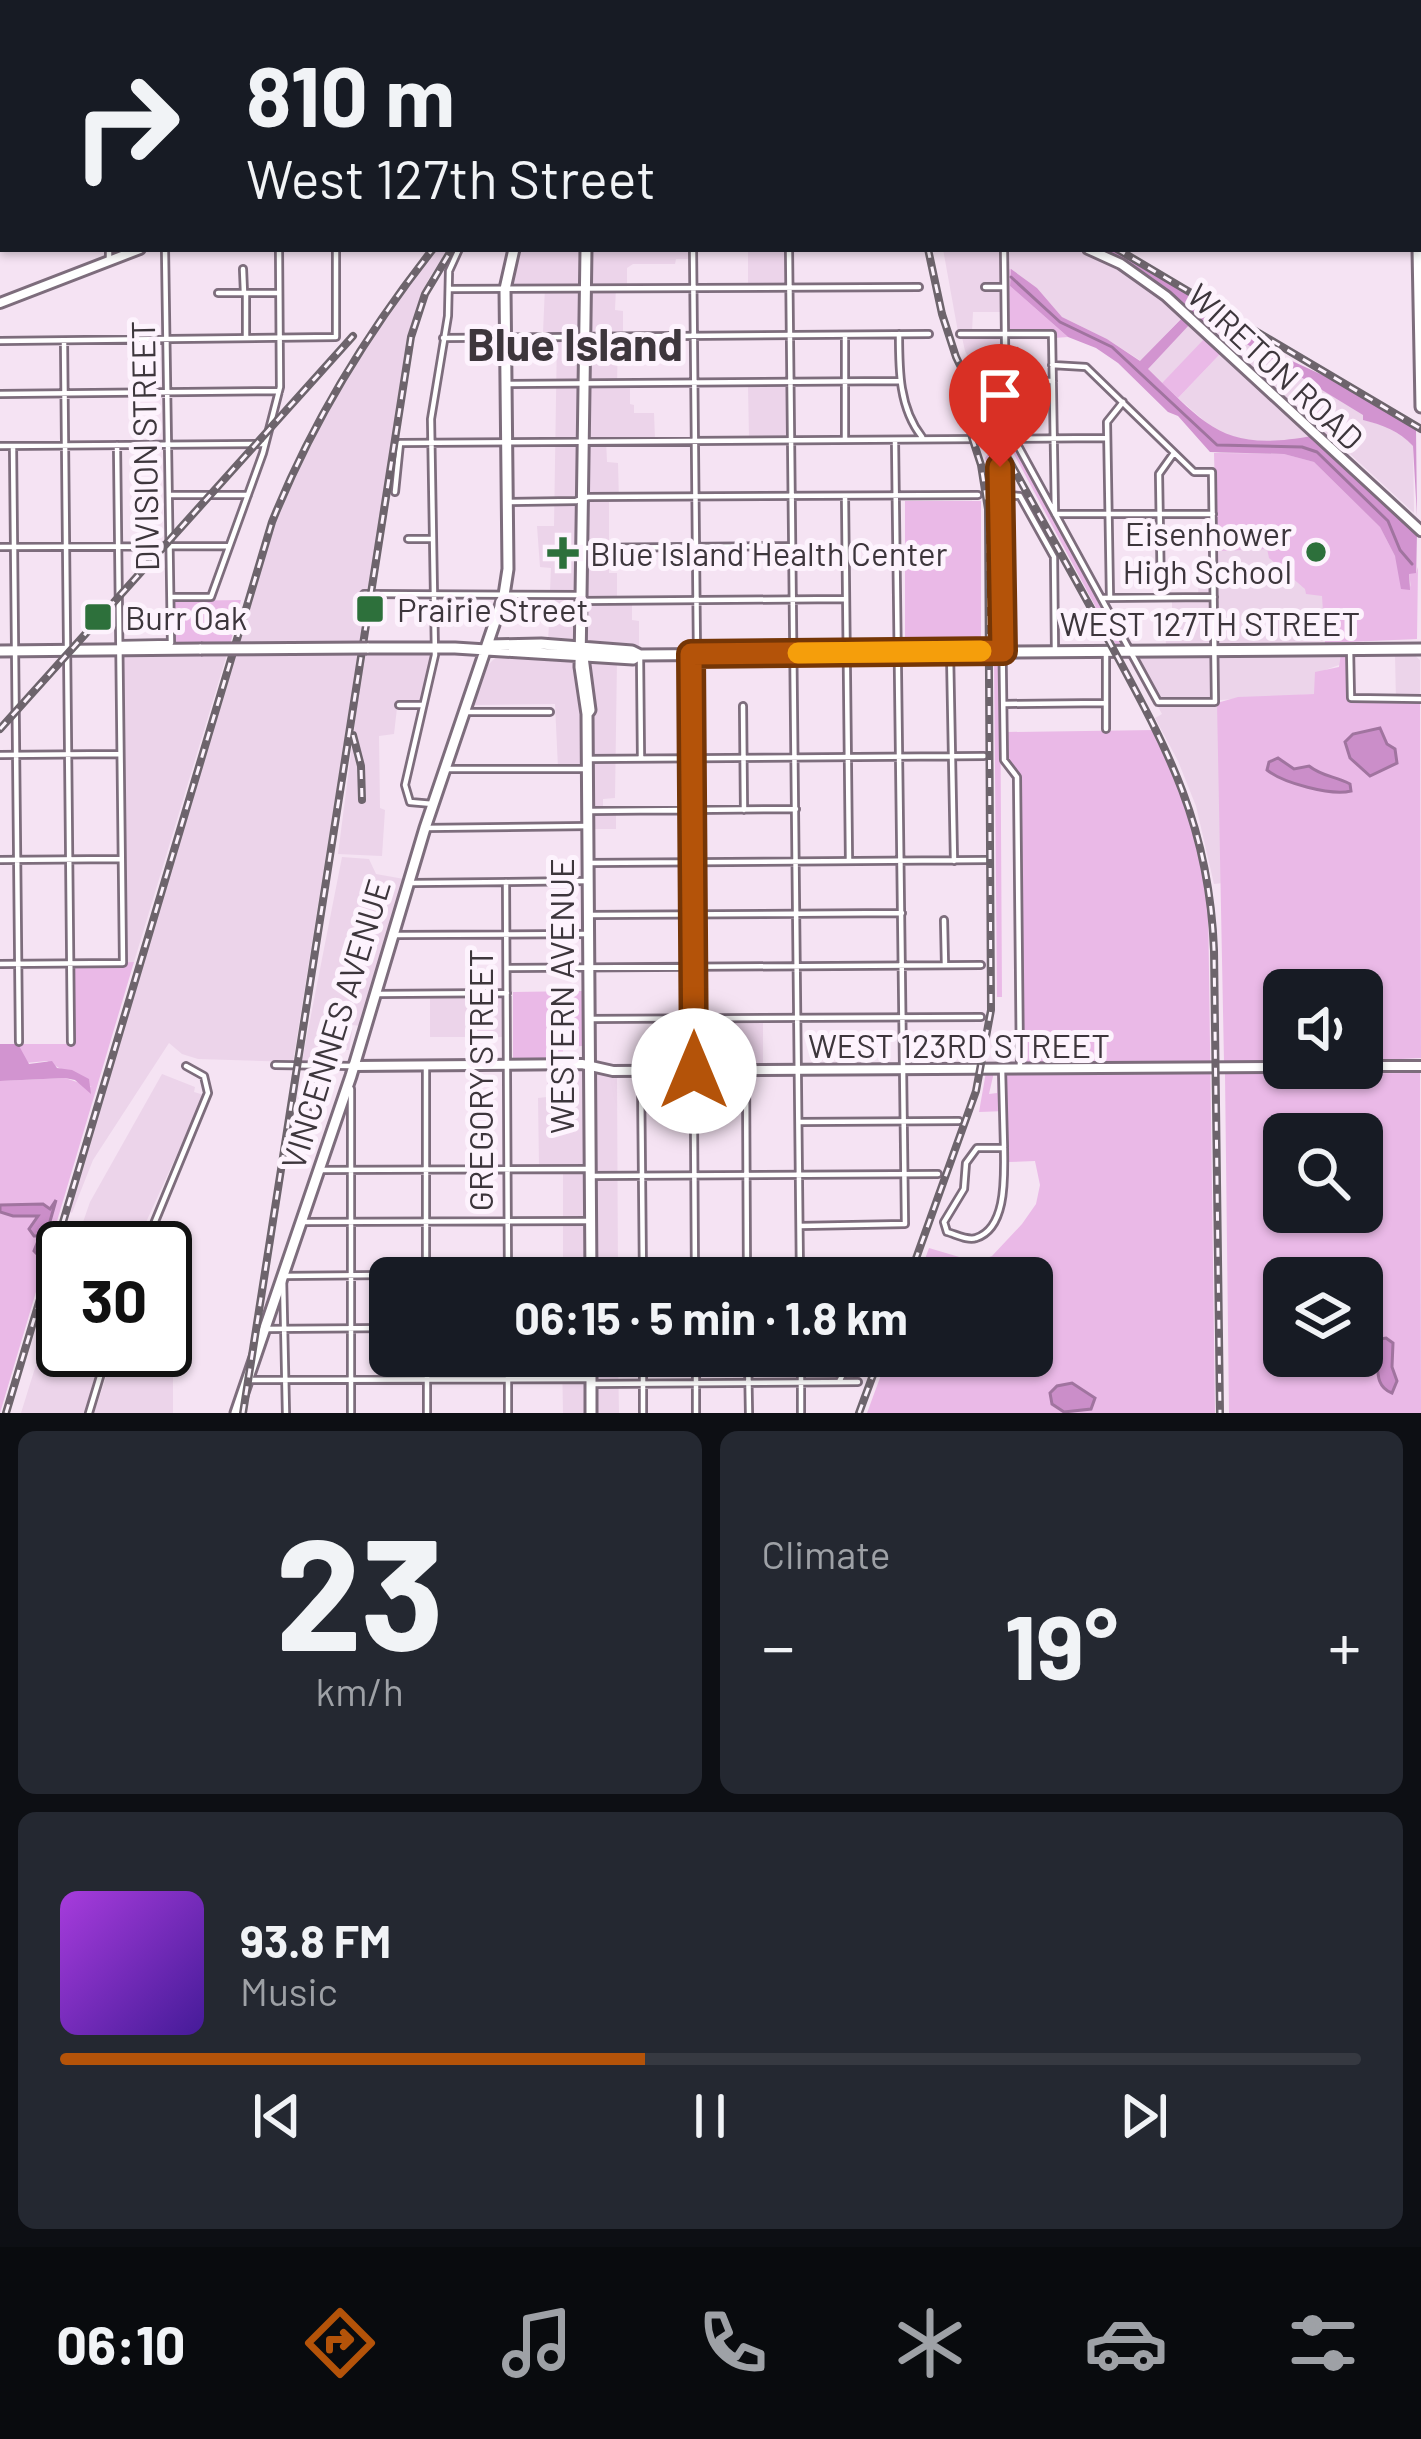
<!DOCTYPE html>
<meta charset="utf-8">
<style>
:root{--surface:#171b24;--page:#242831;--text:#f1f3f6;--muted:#9ea1a6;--line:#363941;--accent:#b45309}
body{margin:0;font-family:Barlow,sans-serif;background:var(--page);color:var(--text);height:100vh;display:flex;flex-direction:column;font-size:45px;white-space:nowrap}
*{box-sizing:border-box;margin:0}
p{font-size:39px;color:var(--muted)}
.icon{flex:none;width:66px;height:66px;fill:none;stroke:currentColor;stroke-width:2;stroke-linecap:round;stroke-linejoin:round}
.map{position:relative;height:1413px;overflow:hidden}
.sheet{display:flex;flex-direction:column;gap:18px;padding:18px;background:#0d0f14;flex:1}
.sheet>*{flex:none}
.banner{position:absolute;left:0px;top:0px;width:1422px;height:252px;box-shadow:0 3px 9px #0004;background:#171b24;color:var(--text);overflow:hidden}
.tools{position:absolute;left:1263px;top:969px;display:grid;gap:24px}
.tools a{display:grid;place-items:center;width:120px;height:120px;border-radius:18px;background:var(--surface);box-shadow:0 3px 9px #0004;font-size:60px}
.speed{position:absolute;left:36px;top:1221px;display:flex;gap:24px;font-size:60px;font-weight:700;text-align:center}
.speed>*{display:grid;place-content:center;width:156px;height:156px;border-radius:50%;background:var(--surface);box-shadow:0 3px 9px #0004;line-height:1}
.speed .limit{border:6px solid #111;border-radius:18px;background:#fff;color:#111}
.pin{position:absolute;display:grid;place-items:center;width:102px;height:102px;color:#fff;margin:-123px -51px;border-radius:50% 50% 50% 0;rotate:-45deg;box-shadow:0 0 12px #0007}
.pin .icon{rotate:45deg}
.me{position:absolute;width:132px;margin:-66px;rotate:0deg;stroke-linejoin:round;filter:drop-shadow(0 0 9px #0008)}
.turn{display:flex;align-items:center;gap:42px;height:252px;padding:0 48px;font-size:54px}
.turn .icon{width:156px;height:156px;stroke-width:2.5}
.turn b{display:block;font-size:84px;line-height:102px}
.big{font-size:90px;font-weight:700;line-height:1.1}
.sheet .widget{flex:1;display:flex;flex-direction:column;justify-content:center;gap:18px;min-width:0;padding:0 42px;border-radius:18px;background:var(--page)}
.sheet .dial{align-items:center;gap:0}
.dial b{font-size:156px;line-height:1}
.song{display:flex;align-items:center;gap:36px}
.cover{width:144px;height:144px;border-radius:18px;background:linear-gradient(135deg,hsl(280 70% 55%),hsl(260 70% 35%))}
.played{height:12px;border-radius:6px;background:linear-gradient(90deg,var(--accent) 45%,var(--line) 45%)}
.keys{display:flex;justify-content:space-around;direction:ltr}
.heat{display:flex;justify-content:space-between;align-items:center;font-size:66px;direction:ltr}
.sheet .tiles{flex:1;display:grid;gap:18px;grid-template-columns:1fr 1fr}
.widget:last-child{grid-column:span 2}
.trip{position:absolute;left:369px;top:1257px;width:684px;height:120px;border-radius:18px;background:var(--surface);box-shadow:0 3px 9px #0004;font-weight:700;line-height:120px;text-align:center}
.tab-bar{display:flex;height:192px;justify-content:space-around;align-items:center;background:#090b0e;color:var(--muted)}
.tab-bar .icon{width:84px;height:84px}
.tab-bar .current{color:var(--accent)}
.tab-bar b{font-size:54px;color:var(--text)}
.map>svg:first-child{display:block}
.built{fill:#ecd4ea}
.green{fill:#eab9e7;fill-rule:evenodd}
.forest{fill:#d294d0}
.water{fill:#cb8ec9;stroke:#a0749f;stroke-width:3}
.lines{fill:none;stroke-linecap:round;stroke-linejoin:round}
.stream{stroke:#a0749f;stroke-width:3}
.minor-casing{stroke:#7d6d7c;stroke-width:10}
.tertiary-casing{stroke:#7d6d7c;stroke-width:14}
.secondary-casing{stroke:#7d6d7c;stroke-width:15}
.minor{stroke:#fff;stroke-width:4.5}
.tertiary{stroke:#fff;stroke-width:8}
.secondary{stroke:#fff;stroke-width:9}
.rail-casing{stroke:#6d646c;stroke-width:8}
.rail{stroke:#fdf3fd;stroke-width:3;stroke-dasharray:9;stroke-linecap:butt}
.secondary-bridge-casing{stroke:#7d6d7c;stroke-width:15;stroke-linecap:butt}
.secondary-bridge{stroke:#fff;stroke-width:9}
.route-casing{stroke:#753606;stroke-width:30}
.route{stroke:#b45309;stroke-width:21}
.slow{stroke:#f59e0b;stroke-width:21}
.poi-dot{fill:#2d703b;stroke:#fdf3fd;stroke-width:4.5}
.labels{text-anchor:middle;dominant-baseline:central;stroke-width:10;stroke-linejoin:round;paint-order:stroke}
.street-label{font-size:33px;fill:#3d363c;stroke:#fdf3fd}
.poi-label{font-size:33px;fill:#3d363c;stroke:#fdf3fd;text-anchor:start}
.district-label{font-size:45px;font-weight:bold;fill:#3d363c;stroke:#fdf3fd}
</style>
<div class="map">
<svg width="1421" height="1413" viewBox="0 0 1421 1413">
<rect width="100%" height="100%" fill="#f5e3f3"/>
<path class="built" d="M435,249H448L428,280L409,333L293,1062L198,1059L182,1054L169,1043L93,1160L72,1213L67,1211L276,517L332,399L404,289Z
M522,249H690V259H676L675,264H633L627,268V286L616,287L615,310L623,311V334L618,335L617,386L630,387V404L634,405V413H654L655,439L606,440L607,462L618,463L619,501L609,502V573H617V604L632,605V620L639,621V648L548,642L549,623L554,622L555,593L550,592L551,568L540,567L537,526H554L557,335L543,333L545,286H509Z
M748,249H785V284H748Z
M943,249H1002V312H973L972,332H958Z
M1010,249H1079L1114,263L1167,298L1417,532V639L1217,644L1214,453L1288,442H1254L1217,432L1178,398L1221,353L1206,338L1162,383L1147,369L1191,323L1183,316L1141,361L1107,339L1062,317L1037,288L1007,270Z
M1209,320L1339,399L1364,415V420L1385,426L1404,437L1413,446L1414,513L1350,454L1342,458L1203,325Z
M962,337L1002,338L1003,425L965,351Z
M748,386H788V437L749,438Z
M1199,571H1211L1212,642L1166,646L1165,623L1172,622V597H1198Z
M364,653L431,655L419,708H397L394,734L379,736L380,808L385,810L382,856L338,854Z
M123,654H227L134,962L125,965Z
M1129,654H1341L1342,664L1325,670L1315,694L1220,700L1223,883L1214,884L1196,806L1178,761L1155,718L1162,714Z
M1395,654H1413L1420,660V702H1396Z
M497,656L617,660L615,798L603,799V812L616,814V829H592L591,769L558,768L555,704L473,705L488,665Z
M342,857L369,859L376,874L404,879L379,970L360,1026L353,1025L349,1050H333L330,1061H302Z
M430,996H503L504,1037H430Z
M763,1023V1065H698V1024Z
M547,1067H584L617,1074L618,1278H563V1167L539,1166L538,1098L547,1097Z
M162,1074L195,1087L194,1092L204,1095L147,1220L133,1248H74L90,1202Z
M63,1278V1350H99L91,1398L86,1413H21Z
M165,1323L173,1324V1413H94L115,1350H165Z
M562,1356H618L619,1413H563Z"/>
<path class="green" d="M1011,269L1010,286L1068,337L1054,338L1053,331L1007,332V270Z
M1206,337L1221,353L1178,398L1162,383Z
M982,441L997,464L999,476L998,648H995L992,485L985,458L988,454Z
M1007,441L1013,442L1122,647H1117Z
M1214,453L1284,454L1314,462L1380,527L1411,587L1409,573H1416L1418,567L1417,639L1325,643L1322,596L1306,594L1305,589L1269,558L1267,549L1218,551Z
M905,501H981V646H905Z
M241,600L230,645L175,644L174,601Z
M1341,654L1347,656L1351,700L1420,702L1421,1058L1362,1061V990H1284V1062H1224L1217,703L1238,697L1314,694L1315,672L1339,667Z
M994,657H1000L1002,997H997Z
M1155,730L1190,809L1208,898L1215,1413H867L888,1356H1032V1278H918L929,1248L976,1262L992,1256L1022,1224L1036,1204L1040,1185L1035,1161L1008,1162L1006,1111L979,1112L986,1072H994L989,1094L997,1093V1072L1001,1095L1004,1096L1005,1073L1022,1071L1020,773L1007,762V732Z
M134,962L0,1413V1081L65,1078L92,1087L47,1061L26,1063L18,1044H74L73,965Z
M582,991V1046L563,1047V1058L513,1059V992Z
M1420,1073L1421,1413H1229L1225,1074ZM1284,1134H1362V1212H1284ZM1284,1278H1362V1356H1284Z"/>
<path class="forest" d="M1094,249H1112L1283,350L1281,354C1257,340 1211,302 1185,308L1148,278Z
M1011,269L1037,288L1062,317L1107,339L1140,361L1184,316L1191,323L1148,369C1208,427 1223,452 1312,436L1417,532L1416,573L1409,574L1410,590L1401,589L1395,556L1380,527L1314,462L1284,454L1210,452L1178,416L1168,412L1118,363L1096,348L1068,337L1010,286Z
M1195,309L1212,314L1266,349L1331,379L1416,429L1417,516L1413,446C1399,431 1383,425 1363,420V415L1209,321L1203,325L1187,311Z
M0,1044H18L29,1064L52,1061L57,1068L72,1070L89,1079L91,1094L75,1080L65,1078L0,1081Z"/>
<path class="water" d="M1380,728L1387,744L1395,749L1397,763L1370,776L1350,758L1345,742L1353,734Z
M1278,758L1294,769L1309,766C1323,777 1335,776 1350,784L1351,791C1331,796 1283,783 1267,770L1269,762Z
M56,1200L42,1250L38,1255L34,1251L40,1236H34L29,1229L38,1216H13L0,1212V1205L43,1204L50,1209Z
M1386,1338L1393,1343L1392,1367L1397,1381L1392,1393C1376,1387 1378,1372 1377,1359L1354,1356H1362V1342Z
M1072,1383L1095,1398L1091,1409L1064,1412L1052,1404L1050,1393L1057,1386Z"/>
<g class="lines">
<path class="stream" d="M1361,0L1362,3
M1011,277L1060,322L1112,347L1217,445L1302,447L1317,452L1388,521L1400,550L1412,564"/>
<defs>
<path id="minor" d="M105,0V3
M219,0V3
M276,0V3
M332,0L333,3
M389,0V3
M445,0V3
M504,0V3
M553,0V3
M637,0V3
M733,0V3
M786,0V3
M0,14H3
M0,25H3
M0,58H3
M1419,232H1421
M109,249V261
M693,249L697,654
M789,249L800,1278
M1004,249L1006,424L1158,702H1215L1212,472H1194L1086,367L1052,365
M243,269L244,293
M985,287H1004
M451,289L919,287
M218,293H278
M246,295V337
M899,334C899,370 899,408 922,437
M960,334H1052L1055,514H1213
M845,335V440
M443,338L929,334
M0,341L336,337V249
M64,341L71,1042
M1005,381H1053
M506,384L899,381
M0,394L279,391
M986,439L1000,467L1004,760L1017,777L1020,1068
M0,446L264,444
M13,446L19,1042
M395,492L400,443L1107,438
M170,495H248
M1004,495L1020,496L1054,557L1055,651
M845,496L849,861
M510,502L576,501L588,497L978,495
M408,539H432
M0,547L228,546
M582,548L792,546
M364,594L580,595
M171,597H211L263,453L280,387L279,249
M1110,597L1107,422L1123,402
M1161,597L1159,474L1174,453
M1101,598L1214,597
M581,601L845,599
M121,644L171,643L165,249
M1350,649L1351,698L1421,699
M1106,651V729
M950,652L954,861
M691,654L695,1278
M640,656L641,758
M1004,704L1106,703
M399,705H422
M743,706L744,810
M466,712H550
M0,755L120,754
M587,759L984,756
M445,769H587
M433,804L410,802L405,785L435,655L431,419L448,316L449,271L459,249
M591,811L796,809
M425,828L588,826
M0,860L120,859
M588,863L986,860
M506,882L508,1278
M413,883L588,881
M589,915L902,913
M944,920L945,965
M396,935L588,934
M0,964L123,963L117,445
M507,968L981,965
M377,994L507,993
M589,1019L981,1017
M275,1065L353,1066
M426,1068V1278
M1002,1069L1004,1147
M746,1070L747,1278
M641,1074L643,1278
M351,1089V1413
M313,1120L320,1066
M799,1122L959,1121
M977,1148H1004C1004,1173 1008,1228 976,1238C968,1241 955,1234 947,1232L944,1222L964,1189L966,1163Z
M319,1170L589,1169
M589,1176L938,1174
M301,1222L590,1221
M800,1226L905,1224L895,440
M144,1248L208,1093L204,1076L186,1066
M265,1329L390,1328
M427,1356V1413
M508,1356V1413
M643,1356V1413
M696,1356V1413
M748,1356L749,1413
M801,1356V1413
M247,1380L590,1379
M839,1382L852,1356
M591,1384L858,1382
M89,1413L108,1350
M286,1413L283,1276L591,1273"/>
<path id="tertiary" d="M163,0V3
M1101,0V3
M1088,249L1121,264L1166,296L1421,531
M0,303L140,249
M353,1066L582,1064L613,1071L1284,1067
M1362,1066H1421"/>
<path id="secondary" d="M1415,0V3
M588,3V0
M586,249L580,667L587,714
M1418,249L1421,407
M489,645L541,644L632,651L640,655
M367,648H455L633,659L640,655L1421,649
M0,651L201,649
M583,657L590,710L587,714L591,1278
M591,1356V1413
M236,1413L351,1076L425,828L504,595L508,569L505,289L514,249"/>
</defs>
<use href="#minor" class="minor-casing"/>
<use href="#tertiary" class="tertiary-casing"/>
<use href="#secondary" class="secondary-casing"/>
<use href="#minor" class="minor"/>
<use href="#tertiary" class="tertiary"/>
<use href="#secondary" class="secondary"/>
<defs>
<path id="rail" d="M868,0L869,3
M889,0L890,3
M657,3L660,0
M928,249L942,314L956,357C1001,451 1055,541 1104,632C1164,743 1209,820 1214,950L1220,1413
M1117,249L1421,429
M0,729L353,336
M353,735L361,766L362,800
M909,1278L976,1091L991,1010L988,509L981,465L956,388
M6,1413L272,522C312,422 366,334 433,249
M243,1413L411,337L425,294L452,249
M859,1413L880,1356"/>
</defs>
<use href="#rail" class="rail-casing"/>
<use href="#rail" class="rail"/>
<defs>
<path id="secondary-bridge" d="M201,649L367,648"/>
</defs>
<use href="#secondary-bridge" class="secondary-bridge-casing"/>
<use href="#secondary-bridge" class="secondary-bridge"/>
</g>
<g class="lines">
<defs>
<path id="route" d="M694,1071L691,654L1003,651L1000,467"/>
</defs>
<use href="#route" class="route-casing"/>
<use href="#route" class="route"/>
<path class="slow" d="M798,653L981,651"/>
</g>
<g class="poi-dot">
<circle cx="1316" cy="552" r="12"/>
<path d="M557 535h12v12h12v12h-12v12h-12v-12h-12v-12h12z"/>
<rect x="355" y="594" width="30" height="30" rx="6"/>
<rect x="83" y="602" width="30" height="30" rx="6"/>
</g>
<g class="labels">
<g class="street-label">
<text transform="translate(1276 366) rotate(43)">WIRETON ROAD</text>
<text transform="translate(144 446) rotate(-91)">DIVISION STREET</text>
<text x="1210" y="623">WEST 127TH STREET</text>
<text transform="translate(561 996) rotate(-90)">WESTERN AVENUE</text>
<text transform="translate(335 1024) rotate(-73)">VINCENNES AVENUE</text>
<text x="959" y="1045">WEST 123RD STREET</text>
<text transform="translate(480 1080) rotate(-90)">GREGORY STREET</text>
</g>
<g class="poi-label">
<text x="1292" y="533" text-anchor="end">Eisenhower<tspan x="1292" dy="38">High School</tspan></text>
<text x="590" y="553">Blue Island Health Center</text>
<text x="397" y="609">Prairie Street</text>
<text x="125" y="617">Burr Oak</text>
</g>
<g class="district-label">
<text x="575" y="343">Blue Island</text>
</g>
</g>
</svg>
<div class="tools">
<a><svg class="icon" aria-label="sound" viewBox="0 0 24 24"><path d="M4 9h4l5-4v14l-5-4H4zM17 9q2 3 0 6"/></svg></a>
<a><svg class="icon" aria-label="search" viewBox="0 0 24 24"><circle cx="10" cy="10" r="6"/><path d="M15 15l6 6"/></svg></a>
<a><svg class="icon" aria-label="layers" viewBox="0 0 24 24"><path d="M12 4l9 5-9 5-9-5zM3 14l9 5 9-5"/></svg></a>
</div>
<div class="speed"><div class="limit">30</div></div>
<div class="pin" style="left:1000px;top:467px;background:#d93025"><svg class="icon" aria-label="arrive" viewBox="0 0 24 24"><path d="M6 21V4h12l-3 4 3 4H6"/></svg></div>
<svg class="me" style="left:694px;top:1071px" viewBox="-20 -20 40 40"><circle r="19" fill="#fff"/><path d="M0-13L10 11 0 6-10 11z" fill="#b45309"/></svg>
<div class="trip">06:15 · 5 min · 1.8 km</div>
<div class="banner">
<div class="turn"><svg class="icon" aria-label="right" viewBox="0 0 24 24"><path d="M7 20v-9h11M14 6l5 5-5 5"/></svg><div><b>810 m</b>West 127th Street</div></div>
</div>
</div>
<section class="sheet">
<div class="tiles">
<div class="widget dial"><b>23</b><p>km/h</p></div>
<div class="widget"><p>Climate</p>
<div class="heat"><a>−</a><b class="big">19°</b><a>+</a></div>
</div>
<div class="widget">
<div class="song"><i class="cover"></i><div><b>93.8 FM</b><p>Music</p></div></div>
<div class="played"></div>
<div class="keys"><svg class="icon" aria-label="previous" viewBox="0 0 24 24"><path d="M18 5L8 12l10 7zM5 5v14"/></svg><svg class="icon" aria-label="pause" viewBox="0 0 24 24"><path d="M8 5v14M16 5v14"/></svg><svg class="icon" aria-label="next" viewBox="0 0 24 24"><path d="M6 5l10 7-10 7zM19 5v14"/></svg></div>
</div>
</div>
</section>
<nav class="tab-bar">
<b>06:10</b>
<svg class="icon current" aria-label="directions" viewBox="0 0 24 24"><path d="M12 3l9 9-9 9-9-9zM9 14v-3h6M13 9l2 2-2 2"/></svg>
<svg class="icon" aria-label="music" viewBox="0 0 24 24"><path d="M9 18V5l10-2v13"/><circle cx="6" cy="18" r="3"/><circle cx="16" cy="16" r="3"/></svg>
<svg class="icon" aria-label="phone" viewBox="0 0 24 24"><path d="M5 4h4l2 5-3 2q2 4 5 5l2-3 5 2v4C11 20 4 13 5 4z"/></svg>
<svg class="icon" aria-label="climate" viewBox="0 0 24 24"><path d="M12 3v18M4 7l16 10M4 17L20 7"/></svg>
<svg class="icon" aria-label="car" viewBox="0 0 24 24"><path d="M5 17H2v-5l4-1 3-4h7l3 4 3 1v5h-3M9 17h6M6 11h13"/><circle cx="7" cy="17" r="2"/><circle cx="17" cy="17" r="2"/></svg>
<svg class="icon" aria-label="filters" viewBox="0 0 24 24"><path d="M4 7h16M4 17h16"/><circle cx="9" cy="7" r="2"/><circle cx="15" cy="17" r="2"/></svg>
</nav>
